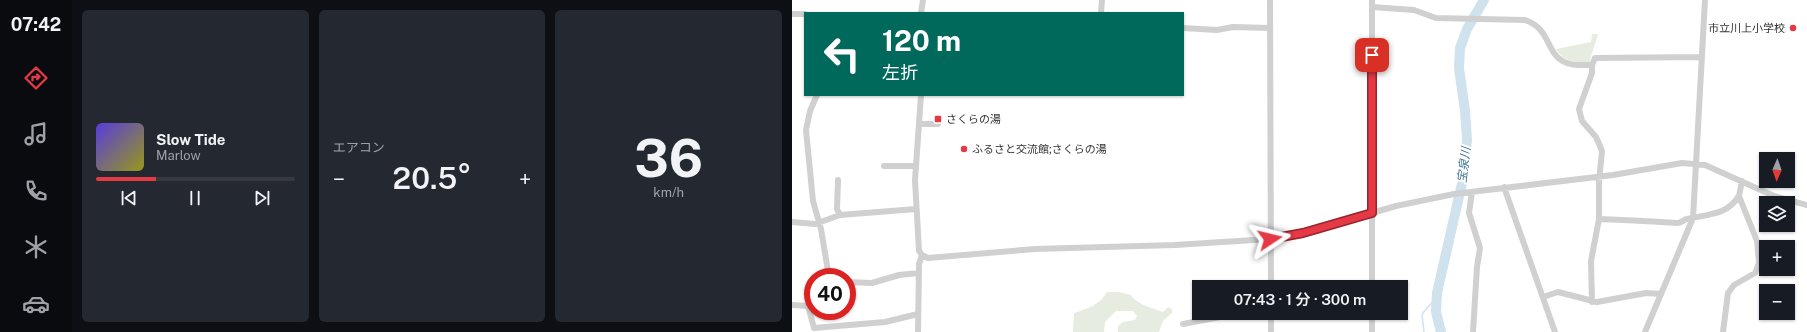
<!DOCTYPE html>
<html lang="ja">
<meta charset="utf-8">
<style>
:root{--surface:#171b24;--page:#242831;--text:#f1f3f6;--muted:#9ea1a6;--line:#363941;--accent:#e63946}
body{margin:0;font-family:"Public Sans","Noto Sans JP",sans-serif;background:var(--page);color:var(--text);height:100vh;display:flex;flex-direction:column;font-size:15px;white-space:nowrap}
*{box-sizing:border-box;margin:0}
p{font-size:13px;color:var(--muted)}
.icon{flex:none;width:22px;height:22px;fill:none;stroke:currentColor;stroke-width:2;stroke-linecap:round;stroke-linejoin:round}
.map{position:relative;flex:1;overflow:hidden}
.details{display:flex;flex-direction:column;gap:10px;padding:10px;background:#0d0f14;width:720px}
.details>*{flex:none}
.banner{position:absolute;left:12px;top:12px;width:380px;height:84px;border-radius:0px;box-shadow:0 1px 3px #0004;background:#00695c;color:#fff;overflow:hidden}
.needle{width:26px;rotate:182deg}
.tools{position:absolute;left:967px;top:152px;display:grid;gap:8px}
.tools a{display:grid;place-items:center;width:36px;height:36px;border-radius:0px;background:var(--surface);box-shadow:0 1px 3px #0004;font-size:20px}
.speed{position:absolute;left:12px;top:268px;display:flex;gap:8px;font-size:20px;font-weight:700;text-align:center}
.speed>*{display:grid;place-content:center;width:52px;height:52px;border-radius:50%;background:var(--surface);box-shadow:0 1px 3px #0004;line-height:1}
.speed .limit{border:6px solid #d22;background:#fff;color:#111}
.pin{position:absolute;display:grid;place-items:center;width:34px;height:34px;color:#fff;margin:-17px;border-radius:8px;box-shadow:0 2px 6px #0006}
.me{position:absolute;width:44px;margin:-22px;rotate:80deg;stroke-linejoin:round;filter:drop-shadow(0 0 3px #0008)}
.turn{display:flex;align-items:center;gap:14px;height:84px;padding:0 12px;font-size:18px}
.turn .icon{width:52px;height:52px;stroke-width:2.5}
.turn b{display:block;font-size:28px;line-height:34px}
.big{font-size:30px;font-weight:600;line-height:1.1}
.details .widget{flex:1;display:flex;flex-direction:column;justify-content:center;gap:6px;min-width:0;padding:0 14px;border-radius:6px;background:var(--page)}
.details .dial{align-items:center;gap:0}
.dial b{font-size:52px;line-height:1}
.song{display:flex;align-items:center;gap:12px}
.cover{width:48px;height:48px;border-radius:6px;background:linear-gradient(135deg,hsl(250 70% 55%),hsl(60 70% 35%))}
.played{height:4px;border-radius:2px;background:linear-gradient(90deg,var(--accent) 30%,var(--line) 30%)}
.keys{display:flex;justify-content:space-around;direction:ltr}
.heat{display:flex;justify-content:space-between;align-items:center;font-size:22px;direction:ltr}
.details .tiles{flex:1;display:grid;gap:10px;grid-template-columns:repeat(3,1fr)}
.trip{position:absolute;left:400px;top:280px;width:216px;height:40px;border-radius:0px;background:var(--surface);box-shadow:0 1px 3px #0004;font-weight:600;line-height:40px;text-align:center}
main{display:flex;flex:1;min-height:0}
.tab-bar{display:flex;flex-direction:column;width:72px;justify-content:space-around;align-items:center;background:#090b0e;color:var(--muted)}
.tab-bar .icon{width:28px;height:28px}
.tab-bar .selected{color:var(--accent)}
.tab-bar b{font-size:18px;color:var(--text)}
.map>svg:first-child{display:block}
.green{fill:#e6ecdf}
.lines{fill:none;stroke-linecap:round;stroke-linejoin:round}
.stream{stroke:#cfe2ee;stroke-width:1.5}
.river{stroke:#cfe2ee;stroke-width:10}
.minor{stroke:#d0d0d0;stroke-width:6}
.route-casing{stroke:#96252e;stroke-width:10}
.route{stroke:#e63946;stroke-width:7}
.poi-dot{fill:#e63946;stroke:#fff;stroke-width:1.5}
.labels{text-anchor:middle;dominant-baseline:central;stroke-width:4;stroke-linejoin:round;paint-order:stroke}
.poi-label{font-size:11px;fill:#333;stroke:#fff;text-anchor:start}
.water-label{font-size:12px;font-style:italic;fill:#3f7597;stroke:#fff}
</style>
<main>
<nav class="tab-bar">
<b>07:42</b>
<svg class="icon selected" aria-label="directions" viewBox="0 0 24 24"><path d="M12 3l9 9-9 9-9-9zM9 14v-3h6M13 9l2 2-2 2"/></svg>
<svg class="icon" aria-label="music" viewBox="0 0 24 24"><path d="M9 18V5l10-2v13"/><circle cx="6" cy="18" r="3"/><circle cx="16" cy="16" r="3"/></svg>
<svg class="icon" aria-label="phone" viewBox="0 0 24 24"><path d="M5 4h4l2 5-3 2q2 4 5 5l2-3 5 2v4C11 20 4 13 5 4z"/></svg>
<svg class="icon" aria-label="climate" viewBox="0 0 24 24"><path d="M12 3v18M4 7l16 10M4 17L20 7"/></svg>
<svg class="icon" aria-label="car" viewBox="0 0 24 24"><path d="M5 17H2v-5l4-1 3-4h7l3 4 3 1v5h-3M9 17h6M6 11h13"/><circle cx="7" cy="17" r="2"/><circle cx="17" cy="17" r="2"/></svg>
</nav>
<section class="details">
<div class="tiles">
<div class="widget">
<div class="song"><i class="cover"></i><div><b>Slow Tide</b><p>Marlow</p></div></div>
<div class="played"></div>
<div class="keys"><svg class="icon" aria-label="previous" viewBox="0 0 24 24"><path d="M18 5L8 12l10 7zM5 5v14"/></svg><svg class="icon" aria-label="pause" viewBox="0 0 24 24"><path d="M8 5v14M16 5v14"/></svg><svg class="icon" aria-label="next" viewBox="0 0 24 24"><path d="M6 5l10 7-10 7zM19 5v14"/></svg></div>
</div>
<div class="widget"><p>エアコン</p>
<div class="heat"><a>−</a><b class="big">20.5°</b><a>+</a></div>
</div>
<div class="widget dial"><b>36</b><p>km/h</p></div>
</div>
</section>
<div class="map">
<svg width="1015" height="332" viewBox="0 0 1015 332">
<rect width="100%" height="100%" fill="#fff"/>
<path class="green" d="M800,34H806L797,63C783,62 772,62 764,49L799,42Z
M315,292H327L339,295C345,305 361,308 371,312L376,307L380,309V313L371,321L367,332H326V326L331,322L343,320L345,316L341,311H324L313,322L312,332H281L282,313C295,309 308,305 315,292Z"/>
<g class="lines">
<path class="stream" d="M632,332L630,314L644,298"/>
<path class="river" d="M649,332L644,312L645,293L671,179L675,140L673,111L667,68L668,48L675,29L692,0"/>
<path class="minor" d="M478,0L479,287
M580,7L622,10L644,18L733,20C760,29 753,55 775,63C782,66 792,65 800,65L803,58L910,57
M129,13L131,0
M309,13L310,0
M0,14H13
M391,28L425,30L441,27L477,28
M800,65V73L787,109L790,121L804,137L810,151L807,182V219L799,261L800,302
M25,95L18,111L14,130L21,201L29,229L37,277
M129,95L123,180L127,251L130,255L136,258L243,249L383,245L478,239L511,233L604,206L662,194L821,175L890,163L913,165L982,196L1015,205
M127,124H146
M92,166H123
M46,180L45,209L48,215
M712,187L763,332
M680,192L677,213L688,248L685,267L681,332
M807,219C833,220 858,221 884,223C888,224 891,220 895,219C916,214 934,216 947,196
M0,222L23,224L48,215L124,209
M55,282L80,283L107,275L127,273
M580,287V0
M751,297L766,292L805,302L854,293L869,294
M21,303L16,306L22,328
M0,305L16,306
M391,324L449,313
M22,328L93,322L126,314
M126,332L127,264L130,255
M479,332V313
M580,332V313
M853,332L901,218L913,0
M931,332L936,293L942,285L963,273L967,263L965,241L947,196L950,181"/>
</g>
<g class="lines">
<defs>
<path id="route" d="M478,239L511,233L580,213V55"/>
</defs>
<use href="#route" class="route-casing"/>
<use href="#route" class="route"/>
</g>
<g class="poi-dot">
<circle cx="1001" cy="28" r="4"/>
<rect x="142" y="115" width="8" height="8" rx="2"/>
<circle cx="172" cy="149" r="4"/>
</g>
<g class="labels">
<g class="poi-label">
<text x="993" y="28" text-anchor="end">市立川上小学校</text>
<text x="154" y="119">さくらの湯</text>
<text x="180" y="149">ふるさと交流館;さくらの湯</text>
</g>
<g class="water-label">
<text transform="translate(672 165) rotate(-83)">宝泉川</text>
</g>
</g>
</svg>
<div class="tools">
<a><svg class="needle" viewBox="-14 -14 28 28"><path d="M0-13l5 13h-10z" fill="#e53935"/><path d="M0 13l5-13h-10z" fill="#9ea1a6"/></svg></a>
<a><svg class="icon" aria-label="layers" viewBox="0 0 24 24"><path d="M12 4l9 5-9 5-9-5zM3 14l9 5 9-5"/></svg></a>
<a>+</a>
<a>−</a>
</div>
<div class="speed"><div class="limit">40</div></div>
<div class="pin" style="left:580px;top:55px;background:#d93025"><svg class="icon" aria-label="arrive" viewBox="0 0 24 24"><path d="M6 21V4h12l-3 4 3 4H6"/></svg></div>
<svg class="me" style="left:478px;top:239px" viewBox="-20 -20 40 40"><path d="M0-17L14 15 0 8-14 15z" fill="#e63946" stroke="#fff" stroke-width="4"/></svg>
<div class="trip">07:43 · 1 分 · 300 m</div>
<div class="banner">
<div class="turn"><svg class="icon" aria-label="left" viewBox="0 0 24 24"><path d="M17 20v-9H6M10 6l-5 5 5 5"/></svg><div><b>120 m</b>左折</div></div>
</div>
</div>
</main>
